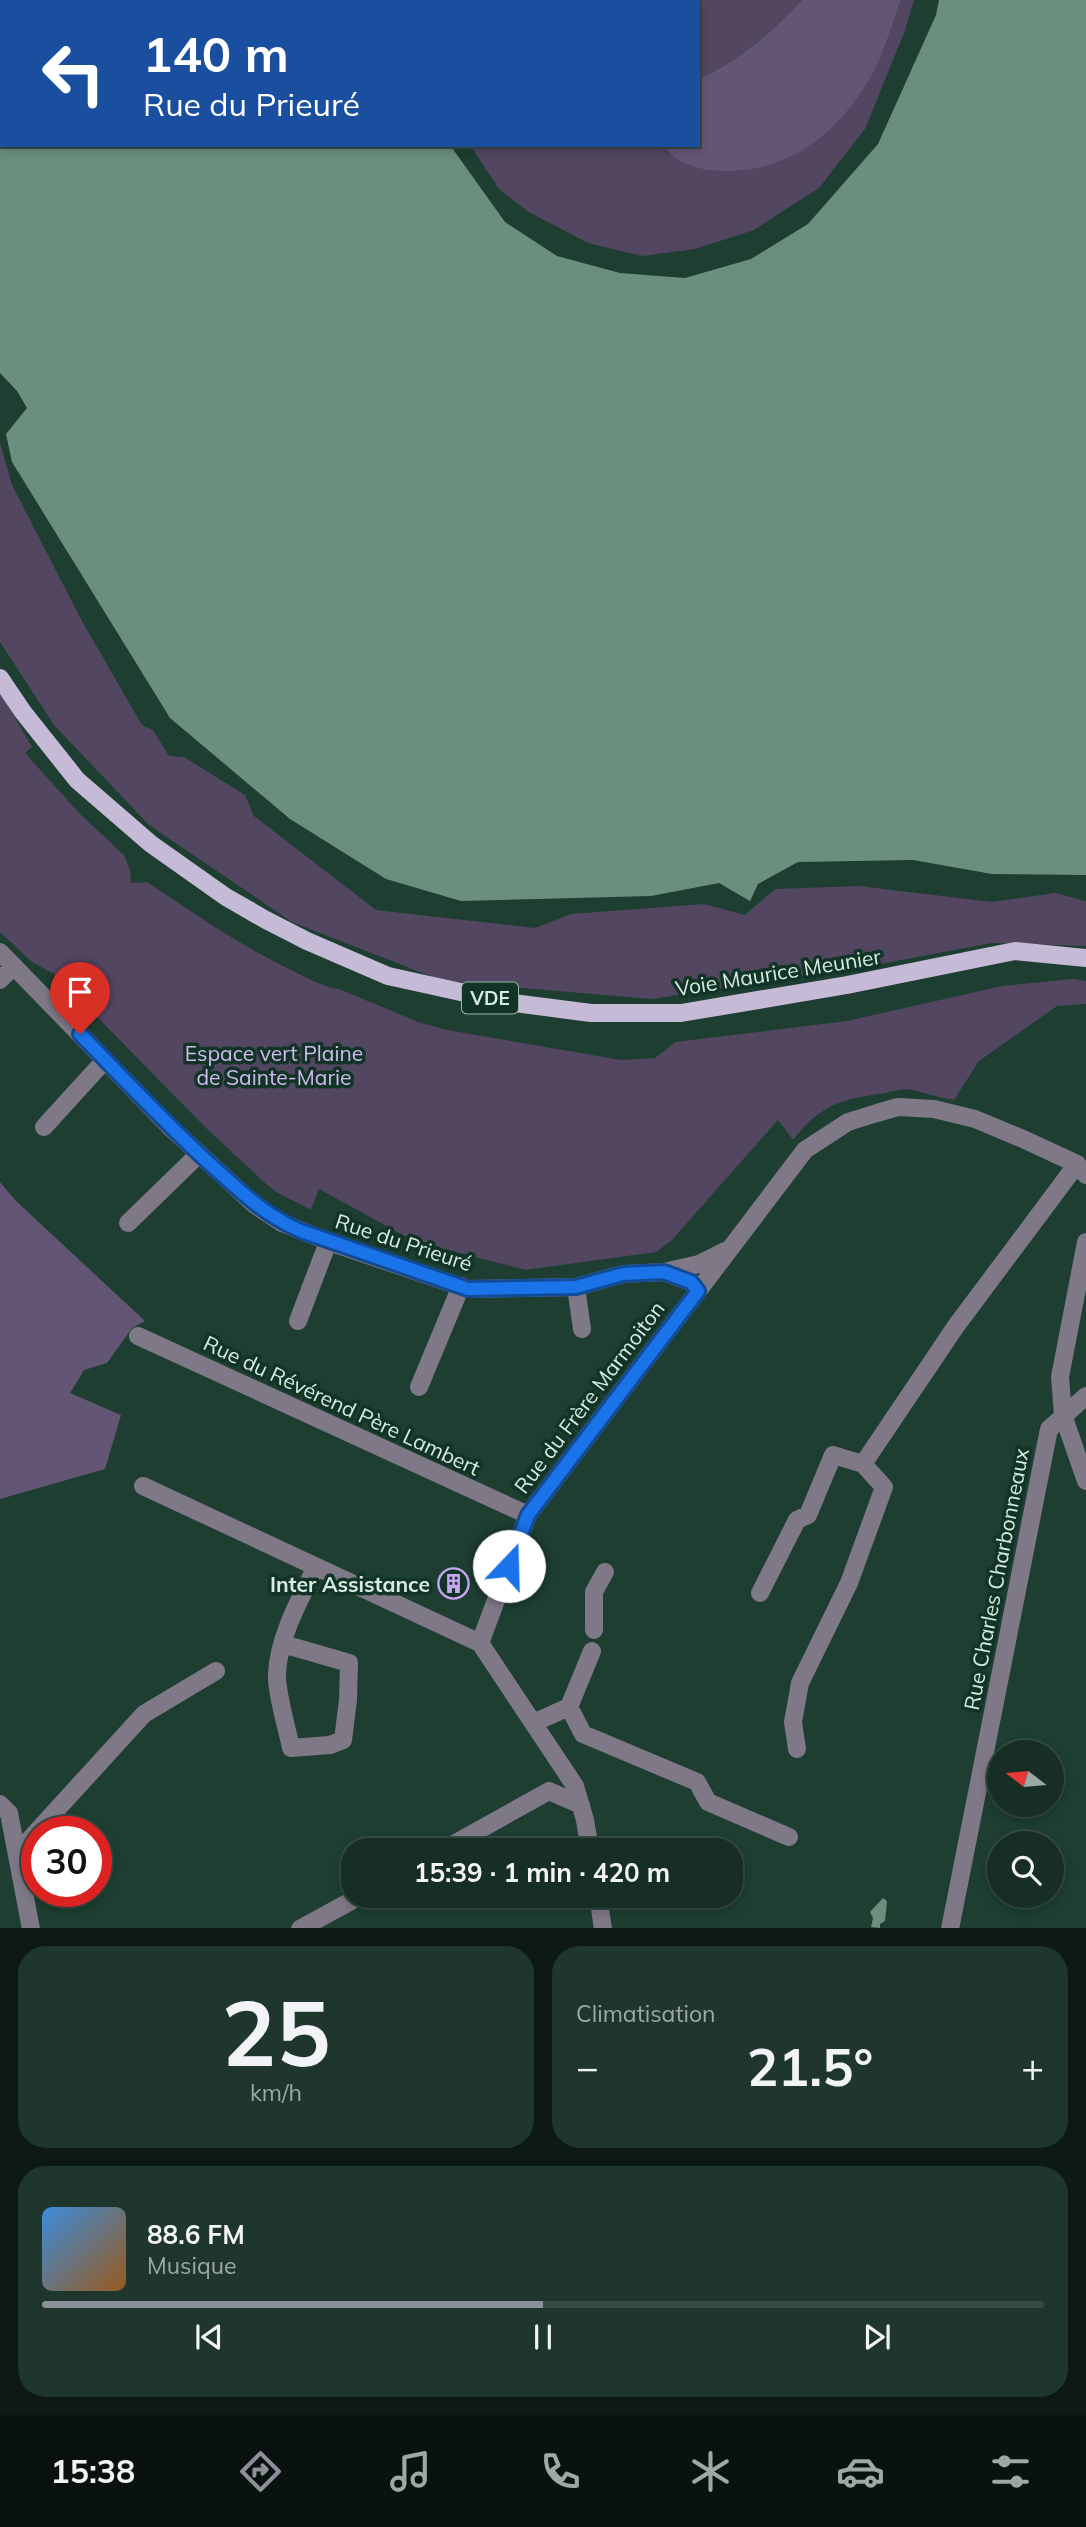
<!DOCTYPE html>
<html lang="fr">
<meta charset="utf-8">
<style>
:root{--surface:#162e25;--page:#1f362d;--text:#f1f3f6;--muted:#9ea8a7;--line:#354a42;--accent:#8c9099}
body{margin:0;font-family:Mulish,sans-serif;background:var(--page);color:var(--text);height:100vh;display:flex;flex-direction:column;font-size:26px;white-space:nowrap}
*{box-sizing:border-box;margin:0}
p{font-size:23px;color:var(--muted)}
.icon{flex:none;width:38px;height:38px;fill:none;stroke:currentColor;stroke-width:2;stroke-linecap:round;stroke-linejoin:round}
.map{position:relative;height:1928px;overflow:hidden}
.sheet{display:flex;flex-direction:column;gap:18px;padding:18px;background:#0c1914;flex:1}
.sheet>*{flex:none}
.hud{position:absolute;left:0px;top:0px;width:700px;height:147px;box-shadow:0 4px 10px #0003,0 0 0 2px var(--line);background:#1a4fa0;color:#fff;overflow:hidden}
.needle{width:46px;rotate:286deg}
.fabs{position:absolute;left:987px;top:1740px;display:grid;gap:14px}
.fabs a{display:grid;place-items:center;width:77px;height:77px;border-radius:50%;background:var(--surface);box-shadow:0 4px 10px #0003,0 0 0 2px var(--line);font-size:35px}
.speed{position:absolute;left:21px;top:1816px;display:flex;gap:14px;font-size:35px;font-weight:700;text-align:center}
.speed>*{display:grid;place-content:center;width:91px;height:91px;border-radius:50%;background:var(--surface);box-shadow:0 4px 10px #0003,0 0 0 2px var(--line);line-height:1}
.speed .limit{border:10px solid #d22;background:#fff;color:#111}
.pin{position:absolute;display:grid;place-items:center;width:60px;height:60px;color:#fff;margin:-72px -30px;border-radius:50% 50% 50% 0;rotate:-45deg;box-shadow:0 0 7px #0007}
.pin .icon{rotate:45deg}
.me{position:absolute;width:77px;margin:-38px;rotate:21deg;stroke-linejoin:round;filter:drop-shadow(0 0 5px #0008)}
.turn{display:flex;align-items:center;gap:24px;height:147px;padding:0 28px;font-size:32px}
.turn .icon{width:91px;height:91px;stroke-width:2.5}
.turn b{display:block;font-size:49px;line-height:60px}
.big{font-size:52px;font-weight:700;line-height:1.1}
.sheet .widget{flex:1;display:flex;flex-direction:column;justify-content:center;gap:10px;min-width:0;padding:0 24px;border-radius:28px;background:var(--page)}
.sheet .dial{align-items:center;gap:0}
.dial b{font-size:91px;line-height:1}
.song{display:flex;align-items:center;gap:21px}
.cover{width:84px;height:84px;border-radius:10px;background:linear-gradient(135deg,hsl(210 70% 55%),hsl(30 70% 35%))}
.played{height:7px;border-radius:4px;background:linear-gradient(90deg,var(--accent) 50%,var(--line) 50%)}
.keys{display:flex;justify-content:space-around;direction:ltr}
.heat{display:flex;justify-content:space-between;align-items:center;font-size:38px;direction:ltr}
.sheet .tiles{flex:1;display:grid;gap:18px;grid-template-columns:1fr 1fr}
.widget:last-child{grid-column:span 2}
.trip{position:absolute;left:341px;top:1838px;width:402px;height:70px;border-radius:28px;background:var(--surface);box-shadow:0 4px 10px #0003,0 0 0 2px var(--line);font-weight:700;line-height:70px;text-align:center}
.tab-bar{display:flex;height:112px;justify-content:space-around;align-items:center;background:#09120f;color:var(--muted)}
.tab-bar .icon{width:49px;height:49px}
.tab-bar .on{color:var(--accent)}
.tab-bar b{font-size:32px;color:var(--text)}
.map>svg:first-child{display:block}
.green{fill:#524661}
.forest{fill:#635674}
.water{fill:#6a8f7f}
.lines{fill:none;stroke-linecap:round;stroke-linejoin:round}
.minor{stroke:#7f7987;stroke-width:18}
.major{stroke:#c6bbd7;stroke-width:18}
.route-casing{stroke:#114b97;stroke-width:18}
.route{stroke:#1a73e8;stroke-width:12}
.labels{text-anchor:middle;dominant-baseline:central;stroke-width:7;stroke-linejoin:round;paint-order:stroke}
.shield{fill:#123427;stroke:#9db4aa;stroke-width:2}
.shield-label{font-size:19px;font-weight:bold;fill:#d8ebe2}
.street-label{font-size:21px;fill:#d8ebe2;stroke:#123427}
.park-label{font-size:21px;fill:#d1baf0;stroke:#123427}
.poi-label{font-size:21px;font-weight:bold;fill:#d8ebe2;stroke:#123427;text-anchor:end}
</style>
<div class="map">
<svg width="1086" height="1929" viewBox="0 0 1086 1929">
<rect width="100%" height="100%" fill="#1d3e31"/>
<path class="green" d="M428,0H802C770,35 741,58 698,80V2Z
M901,0H914L904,33L865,129L819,188L754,230L695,249L642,256L588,243L527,211L499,189L470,145H663C676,165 698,168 719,171L874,69Z
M0,443L12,485L83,623L142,725L153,730L169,756L184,757L245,795L254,816L376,910L535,928L571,914L704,904L745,915L775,889L859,886L992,902L1055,893L1086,901V946L992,943L864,967L651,999L443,981L292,922L149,825L54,725L0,642Z
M0,692L32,747L25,753L80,814L124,855L130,870L131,883L147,882C195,914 241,946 293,971C308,978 322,987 339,989L418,1022L447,1030L621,1060L655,1058L675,1042L847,1021L1002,986L1073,979L1086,981V1004L1057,1006L979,1061L954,1100C940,1098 926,1093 912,1090C905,1088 894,1091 886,1093C842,1099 821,1104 793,1140L778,1120L672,1240L656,1252L525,1270L414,1241L319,1189L311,1210L278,1193L265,1183L205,1127L56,975L32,962L0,932Z"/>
<path class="forest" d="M802,0H901C892,23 885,49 874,71C842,129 794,171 725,171C702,171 676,165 663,145H698V80C741,58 770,35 802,0Z
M0,1182L15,1200L145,1321L132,1328L107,1363L84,1370L70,1393L121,1415L105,1469L0,1499Z"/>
<path class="water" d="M0,0H408L2,2V145H450L505,222L557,256L620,273L685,278L751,259L808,224L878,144L936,15L939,0H1086V875L992,874L913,860L798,862L758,884L750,901L719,883L651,896L461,901L386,879L290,819L170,718L12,462L6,434L27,408L17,391L0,373Z
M883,1898L887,1901L885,1921L880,1924V1928L871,1927L873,1918L870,1912Z"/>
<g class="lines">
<path class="minor" d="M0,952L170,1127L255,1205L282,1223L332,1243L468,1289L576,1287L623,1274L664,1272L691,1282L698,1291
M0,980L14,966
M44,1127L105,1060
M128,1223L199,1154
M1086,1242L1060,1377L1063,1415L1086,1481
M664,1272L699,1264L725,1251
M576,1287L582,1329
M298,1321L328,1242
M138,1336L528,1515
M419,1387L461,1286
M143,1486L480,1643
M760,1593L797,1520L808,1515L833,1455L863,1464L956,1326L1077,1164
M594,1630V1592L605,1572
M283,1644L349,1663L348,1700L343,1740L330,1745L291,1748C287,1728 276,1692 277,1673C279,1636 300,1599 316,1567
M569,1707L583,1734L697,1782L708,1802L789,1837
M533,1723L569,1707L592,1651
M797,1749L793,1722L800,1683L849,1583L884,1487L863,1464
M0,1804L9,1813L31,1929
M443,1850L549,1791L581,1805
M590,1850L585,1820L575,1786L480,1643L528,1515L805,1150L848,1122L877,1113L898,1107L934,1109L975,1119L1023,1139L1077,1164L1086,1175
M18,1852L144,1714L216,1671
M598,1895L603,1929
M300,1929L362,1895
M950,1929L1049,1429L1086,1396"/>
<path class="major" d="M0,678L23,712L77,780L151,844L226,897L266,920L307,941L388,976L506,1002L591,1013H681L847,985L1015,951L1086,958"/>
</g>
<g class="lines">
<defs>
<path id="route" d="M80,1034C123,1078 165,1123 210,1164C239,1190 265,1216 301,1231L468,1289L576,1287L623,1274L664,1272L691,1282L698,1291L528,1515L509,1566"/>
</defs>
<use href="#route" class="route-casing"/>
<use href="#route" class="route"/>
</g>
<defs>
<symbol id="building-ring" viewBox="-11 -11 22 22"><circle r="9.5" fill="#123427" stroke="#c7a6f0" stroke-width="1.5"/><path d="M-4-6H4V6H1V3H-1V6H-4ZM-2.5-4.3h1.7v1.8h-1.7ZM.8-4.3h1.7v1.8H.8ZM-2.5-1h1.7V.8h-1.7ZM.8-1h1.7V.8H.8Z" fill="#c7a6f0"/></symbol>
</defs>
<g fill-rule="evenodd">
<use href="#building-ring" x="436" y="1566" width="35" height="35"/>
</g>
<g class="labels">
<rect class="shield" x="462" y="982.5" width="56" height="31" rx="5"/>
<g class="shield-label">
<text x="490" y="998">VDE</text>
</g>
<g class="street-label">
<text transform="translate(778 972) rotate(-9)">Voie Maurice Meunier</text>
<text transform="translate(404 1242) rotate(18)">Rue du Prieuré</text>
<text transform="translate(589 1397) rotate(-53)">Rue du Frère Marmoiton</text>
<text transform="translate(342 1405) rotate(25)">Rue du Révérend Père Lambert</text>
<text transform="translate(996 1579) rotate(-79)">Rue Charles Charbonneaux</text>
</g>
<g class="park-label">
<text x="274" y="1053">Espace vert Plaine<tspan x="274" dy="24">de Sainte-Marie</tspan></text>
</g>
<g class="poi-label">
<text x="430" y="1584">Inter Assistance</text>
</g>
</g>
</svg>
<div class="fabs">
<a><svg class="needle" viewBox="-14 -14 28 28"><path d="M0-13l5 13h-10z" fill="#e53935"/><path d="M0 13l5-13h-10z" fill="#9ea8a7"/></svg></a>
<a><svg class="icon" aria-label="search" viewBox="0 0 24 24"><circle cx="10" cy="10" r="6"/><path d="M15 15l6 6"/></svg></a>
</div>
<div class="speed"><div class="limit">30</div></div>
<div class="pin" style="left:80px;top:1034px;background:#d93025"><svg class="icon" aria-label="arrive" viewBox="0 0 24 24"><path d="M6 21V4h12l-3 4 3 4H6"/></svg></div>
<svg class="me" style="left:509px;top:1566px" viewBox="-20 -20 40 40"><circle r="19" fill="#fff"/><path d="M0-13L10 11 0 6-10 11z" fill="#1a73e8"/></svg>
<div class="trip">15:39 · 1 min · 420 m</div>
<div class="hud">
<div class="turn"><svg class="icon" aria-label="left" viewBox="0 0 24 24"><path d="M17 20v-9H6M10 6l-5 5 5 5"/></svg><div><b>140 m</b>Rue du Prieuré</div></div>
</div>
</div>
<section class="sheet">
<div class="tiles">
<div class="widget dial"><b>25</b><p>km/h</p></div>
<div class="widget"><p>Climatisation</p>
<div class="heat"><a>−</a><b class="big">21.5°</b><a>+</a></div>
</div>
<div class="widget">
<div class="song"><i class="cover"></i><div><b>88.6 FM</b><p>Musique</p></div></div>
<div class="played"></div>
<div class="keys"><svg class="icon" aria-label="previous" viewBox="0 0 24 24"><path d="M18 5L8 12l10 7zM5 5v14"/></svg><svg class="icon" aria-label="pause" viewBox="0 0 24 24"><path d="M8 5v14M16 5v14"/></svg><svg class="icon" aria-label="next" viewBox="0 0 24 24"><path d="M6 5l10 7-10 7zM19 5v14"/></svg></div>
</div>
</div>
</section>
<nav class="tab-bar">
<b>15:38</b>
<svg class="icon on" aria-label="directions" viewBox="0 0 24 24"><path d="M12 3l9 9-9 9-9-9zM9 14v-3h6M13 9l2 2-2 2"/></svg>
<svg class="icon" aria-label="music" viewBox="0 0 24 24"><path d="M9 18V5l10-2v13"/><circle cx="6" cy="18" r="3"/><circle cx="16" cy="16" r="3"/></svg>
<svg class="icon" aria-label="phone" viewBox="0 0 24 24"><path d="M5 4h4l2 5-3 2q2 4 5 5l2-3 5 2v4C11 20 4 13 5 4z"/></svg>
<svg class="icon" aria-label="climate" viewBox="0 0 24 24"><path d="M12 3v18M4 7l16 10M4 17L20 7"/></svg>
<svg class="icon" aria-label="car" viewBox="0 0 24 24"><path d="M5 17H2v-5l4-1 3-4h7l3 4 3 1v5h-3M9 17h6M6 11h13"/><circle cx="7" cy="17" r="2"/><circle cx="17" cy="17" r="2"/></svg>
<svg class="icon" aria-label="filters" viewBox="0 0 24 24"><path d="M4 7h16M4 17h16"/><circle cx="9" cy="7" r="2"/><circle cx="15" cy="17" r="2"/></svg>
</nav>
